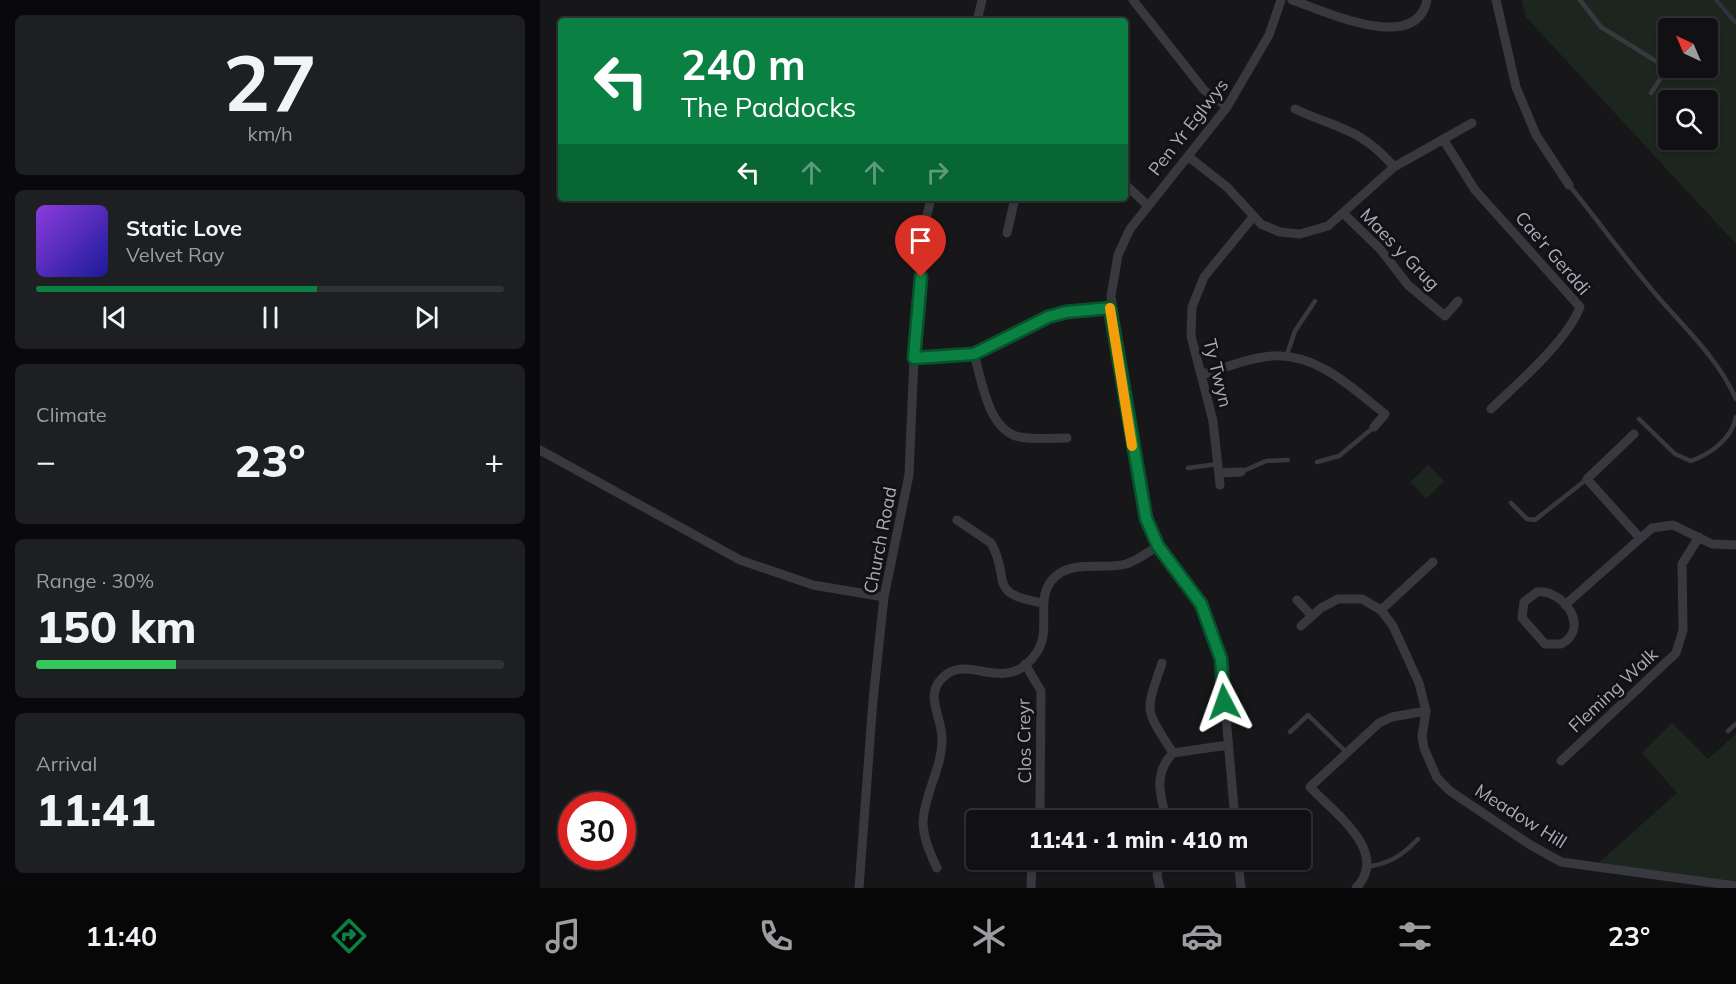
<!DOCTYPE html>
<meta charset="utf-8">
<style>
:root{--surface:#111114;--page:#1e1f22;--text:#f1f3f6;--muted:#9c9da0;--line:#303134;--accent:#0b8043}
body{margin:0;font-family:Mulish,sans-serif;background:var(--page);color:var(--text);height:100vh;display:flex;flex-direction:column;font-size:22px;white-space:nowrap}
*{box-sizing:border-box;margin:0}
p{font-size:20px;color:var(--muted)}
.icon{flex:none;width:33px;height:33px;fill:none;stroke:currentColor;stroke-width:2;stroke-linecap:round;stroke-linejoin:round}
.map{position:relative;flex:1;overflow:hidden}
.side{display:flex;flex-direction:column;gap:15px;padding:15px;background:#09090b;width:540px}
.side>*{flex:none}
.guide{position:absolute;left:18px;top:18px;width:570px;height:183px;border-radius:6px;box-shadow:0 2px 4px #0004,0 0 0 2px var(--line);background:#0b8043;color:#fff;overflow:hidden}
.needle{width:39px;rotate:316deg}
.controls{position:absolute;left:1118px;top:18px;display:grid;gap:12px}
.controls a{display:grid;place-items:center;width:60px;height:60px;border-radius:6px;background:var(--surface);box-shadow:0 2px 4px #0004,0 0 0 2px var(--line);font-size:30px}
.speed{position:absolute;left:18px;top:792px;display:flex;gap:12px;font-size:30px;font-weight:700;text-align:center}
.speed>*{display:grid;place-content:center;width:78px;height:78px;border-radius:50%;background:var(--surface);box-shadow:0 2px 4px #0004,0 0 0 2px var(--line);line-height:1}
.speed .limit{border:9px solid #d22;background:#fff;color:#111}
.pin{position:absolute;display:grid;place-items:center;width:51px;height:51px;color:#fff;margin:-62px -26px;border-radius:50% 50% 50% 0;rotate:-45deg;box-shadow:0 0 6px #0007}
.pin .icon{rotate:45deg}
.me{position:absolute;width:66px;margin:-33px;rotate:356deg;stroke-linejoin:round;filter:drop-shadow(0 0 4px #0008)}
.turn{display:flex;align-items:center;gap:21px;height:126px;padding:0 24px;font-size:27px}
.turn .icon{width:78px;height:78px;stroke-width:2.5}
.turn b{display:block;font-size:42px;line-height:51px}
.lanes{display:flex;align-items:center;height:57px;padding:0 24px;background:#0003;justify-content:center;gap:30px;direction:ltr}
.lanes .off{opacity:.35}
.big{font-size:45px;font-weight:800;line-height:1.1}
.side .widget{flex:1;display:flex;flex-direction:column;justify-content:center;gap:9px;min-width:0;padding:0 21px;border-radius:9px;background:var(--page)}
.side .dial{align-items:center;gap:0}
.dial b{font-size:78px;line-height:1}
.song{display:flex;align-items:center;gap:18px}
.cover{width:72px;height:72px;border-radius:9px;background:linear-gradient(135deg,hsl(270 70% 55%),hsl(240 70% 35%))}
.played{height:6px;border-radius:3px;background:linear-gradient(90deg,var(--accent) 60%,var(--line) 60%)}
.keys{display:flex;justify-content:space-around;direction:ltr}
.heat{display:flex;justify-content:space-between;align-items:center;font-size:33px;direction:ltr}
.charge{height:9px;border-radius:4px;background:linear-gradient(90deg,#34c759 30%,var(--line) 0)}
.trip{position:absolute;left:426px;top:810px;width:345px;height:60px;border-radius:6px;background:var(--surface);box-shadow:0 2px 4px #0004,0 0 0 2px var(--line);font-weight:800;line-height:60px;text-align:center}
.menu{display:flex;height:96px;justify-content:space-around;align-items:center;background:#070708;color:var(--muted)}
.menu .icon{width:42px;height:42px}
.menu .current{color:var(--accent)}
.menu b{font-size:27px;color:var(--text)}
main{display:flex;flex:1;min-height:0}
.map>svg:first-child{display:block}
.green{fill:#1d251f;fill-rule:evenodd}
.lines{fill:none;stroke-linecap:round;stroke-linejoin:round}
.stream{stroke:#2c353f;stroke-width:4}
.lane{stroke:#38393f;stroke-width:4.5}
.street{stroke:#38393f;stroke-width:9}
.route-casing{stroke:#07532c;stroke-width:15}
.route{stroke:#0b8043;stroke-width:10}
.slow{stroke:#f59e0b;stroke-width:10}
.labels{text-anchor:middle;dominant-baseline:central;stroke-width:6;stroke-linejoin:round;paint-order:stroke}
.street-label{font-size:18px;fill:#a9adba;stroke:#121215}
</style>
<main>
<section class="side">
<div class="widget dial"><b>27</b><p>km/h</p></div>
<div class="widget">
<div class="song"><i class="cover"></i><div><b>Static Love</b><p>Velvet Ray</p></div></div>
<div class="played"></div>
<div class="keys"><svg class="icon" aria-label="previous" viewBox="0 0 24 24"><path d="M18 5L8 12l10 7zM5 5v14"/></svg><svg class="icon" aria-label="pause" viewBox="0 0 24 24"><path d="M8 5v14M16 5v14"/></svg><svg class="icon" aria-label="next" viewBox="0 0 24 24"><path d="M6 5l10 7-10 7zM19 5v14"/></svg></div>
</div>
<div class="widget"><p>Climate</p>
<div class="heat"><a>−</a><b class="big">23°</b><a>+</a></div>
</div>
<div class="widget"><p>Range · 30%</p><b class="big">150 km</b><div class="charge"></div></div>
<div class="widget"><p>Arrival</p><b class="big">11:41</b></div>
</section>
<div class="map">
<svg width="1196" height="888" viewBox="0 0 1196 888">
<rect width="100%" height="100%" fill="#17171a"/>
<path class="green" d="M982,0H1196V244L986,17ZM1128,28H1167V68H1128ZM1128,100H1167V140H1128Z
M888,465L904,481L886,499L870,482Z
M1132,723L1168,759L1196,734V886L1054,867L1137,793L1102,753Z"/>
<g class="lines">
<path class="stream" d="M1176,0L1196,23"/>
<path class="lane" d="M1040,0L1061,27L1127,68
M1111,93L1128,67
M1029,185C1059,222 1087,261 1118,297C1146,329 1179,360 1196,399
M746,357L755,331L775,301
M1099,419L1135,454L1151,461C1170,454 1192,439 1196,417
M777,462L799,456L834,427
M648,468L678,464
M701,472L726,461L748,460
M971,503L987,519L995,520L1047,479
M1188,731L1196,724
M750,732L768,715L806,752
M827,867C850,863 862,856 878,839"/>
<path class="street" d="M593,0L664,90L687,107
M752,0C785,11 876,55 887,0
M956,0L976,87L996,135L1029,185
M437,21L442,0
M755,109C798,129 821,128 854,167
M903,139L935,190L1040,307C1027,341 978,383 951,409
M649,157L687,187L721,224L740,232L760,234L788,226L854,167L932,123
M585,184L607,205
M804,214L841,250L868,285L905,316L918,301
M467,233L475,198
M374,358L434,354
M661,375C684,368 708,358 732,356C777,353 812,388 845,414L834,427
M1094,434L1047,479L1099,537
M527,438C512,438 495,440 480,437C448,431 442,381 434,354L508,317L526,312L570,308
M0,450L200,560L273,585L344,597
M679,473L701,472
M680,485L673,421L651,336L652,307L664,277L713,217
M417,520L451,543C472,580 445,593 502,603
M997,592C1024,589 1051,629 1021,644H1005L982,618L984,602Z
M757,600L772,616
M1025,605L1112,528L1133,525L1172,544L1196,545
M841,610L893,562
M761,626L781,608L798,599H822L841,610L853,626L879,683L886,711L882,736L884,748L897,778L910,791L989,844L1021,862L1196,886
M622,663C605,714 604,707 633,753L688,745
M485,664L501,691L500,809L498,820
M1021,761L1136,653L1143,630L1142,564L1159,537
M627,820C620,797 613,773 633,753
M695,820L681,659L661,604L618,546L606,518L596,468L571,296L578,255L590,229L687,107L729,35L741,0
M698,860L701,888
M397,868C390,853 383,838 383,821C385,791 403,767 402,737C401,714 382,692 407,674C433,656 468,696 497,652C514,626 490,593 520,573C539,561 565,570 586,564C597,561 608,552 618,546
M319,888L333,700L344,597L369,475L374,358L386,219L391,198
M491,888L492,860
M620,888L617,875L621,860
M816,888C851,852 793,812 770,787L839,723L852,717L886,711"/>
</g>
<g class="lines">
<defs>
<path id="route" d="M381,277L374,358L434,354L508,317L526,312L570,308L606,518L618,546L661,604L681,659L684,702"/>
</defs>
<use href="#route" class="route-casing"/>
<use href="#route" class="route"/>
<path class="slow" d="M570,308L592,446"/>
</g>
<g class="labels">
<g class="street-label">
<text transform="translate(648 127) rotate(-52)">Pen Yr Eglwys</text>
<text transform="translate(860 249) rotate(46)">Maes y Grug</text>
<text transform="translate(1013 253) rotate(49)">Cae'r Gerddi</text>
<text transform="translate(678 373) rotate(76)">Ty Twyn</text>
<text transform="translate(340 540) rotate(-79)">Church Road</text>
<text transform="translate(1073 690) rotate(-43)">Fleming Walk</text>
<text transform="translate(484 741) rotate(-91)">Clos Creyr</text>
<text transform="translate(981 816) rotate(32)">Meadow Hill</text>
</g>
</g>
</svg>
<div class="controls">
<a><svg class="needle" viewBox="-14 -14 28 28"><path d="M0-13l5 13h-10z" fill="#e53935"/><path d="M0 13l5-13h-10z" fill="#9c9da0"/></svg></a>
<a><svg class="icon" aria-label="search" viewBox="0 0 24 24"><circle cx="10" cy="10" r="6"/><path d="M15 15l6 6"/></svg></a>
</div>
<div class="speed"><div class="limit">30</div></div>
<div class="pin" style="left:381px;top:277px;background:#d93025"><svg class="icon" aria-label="arrive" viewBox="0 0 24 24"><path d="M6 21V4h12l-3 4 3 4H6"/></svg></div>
<svg class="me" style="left:684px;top:702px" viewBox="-20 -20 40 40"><path d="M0-17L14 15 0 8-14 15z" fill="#0b8043" stroke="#fff" stroke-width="4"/></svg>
<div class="trip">11:41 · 1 min · 410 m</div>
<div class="guide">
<div class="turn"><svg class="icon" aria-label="left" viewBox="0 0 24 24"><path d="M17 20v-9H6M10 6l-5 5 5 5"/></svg><div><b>240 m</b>The Paddocks</div></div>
<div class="lanes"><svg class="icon" aria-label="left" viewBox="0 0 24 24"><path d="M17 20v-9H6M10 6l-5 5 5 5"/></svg><svg class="icon off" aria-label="ahead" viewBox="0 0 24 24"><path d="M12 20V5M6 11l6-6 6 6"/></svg><svg class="icon off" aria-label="ahead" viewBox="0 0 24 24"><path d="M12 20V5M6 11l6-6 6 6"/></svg><svg class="icon off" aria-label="right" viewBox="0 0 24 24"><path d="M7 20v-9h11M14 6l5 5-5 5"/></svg></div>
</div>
</div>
</main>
<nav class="menu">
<b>11:40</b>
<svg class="icon current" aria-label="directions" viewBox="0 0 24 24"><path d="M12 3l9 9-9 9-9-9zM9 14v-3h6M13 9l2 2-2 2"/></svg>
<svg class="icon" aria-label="music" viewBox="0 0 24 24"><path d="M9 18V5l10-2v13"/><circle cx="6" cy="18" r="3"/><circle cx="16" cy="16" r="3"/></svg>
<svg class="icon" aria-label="phone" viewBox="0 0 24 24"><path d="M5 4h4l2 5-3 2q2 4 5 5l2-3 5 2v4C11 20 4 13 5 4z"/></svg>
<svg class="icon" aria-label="climate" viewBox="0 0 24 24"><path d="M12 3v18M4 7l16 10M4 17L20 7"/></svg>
<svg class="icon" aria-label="car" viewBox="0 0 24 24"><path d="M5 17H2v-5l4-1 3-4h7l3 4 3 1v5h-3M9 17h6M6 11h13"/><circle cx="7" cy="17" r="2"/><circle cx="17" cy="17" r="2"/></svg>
<svg class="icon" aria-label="filters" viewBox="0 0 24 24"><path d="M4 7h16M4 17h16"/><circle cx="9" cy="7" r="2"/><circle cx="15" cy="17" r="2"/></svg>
<b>23°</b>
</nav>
